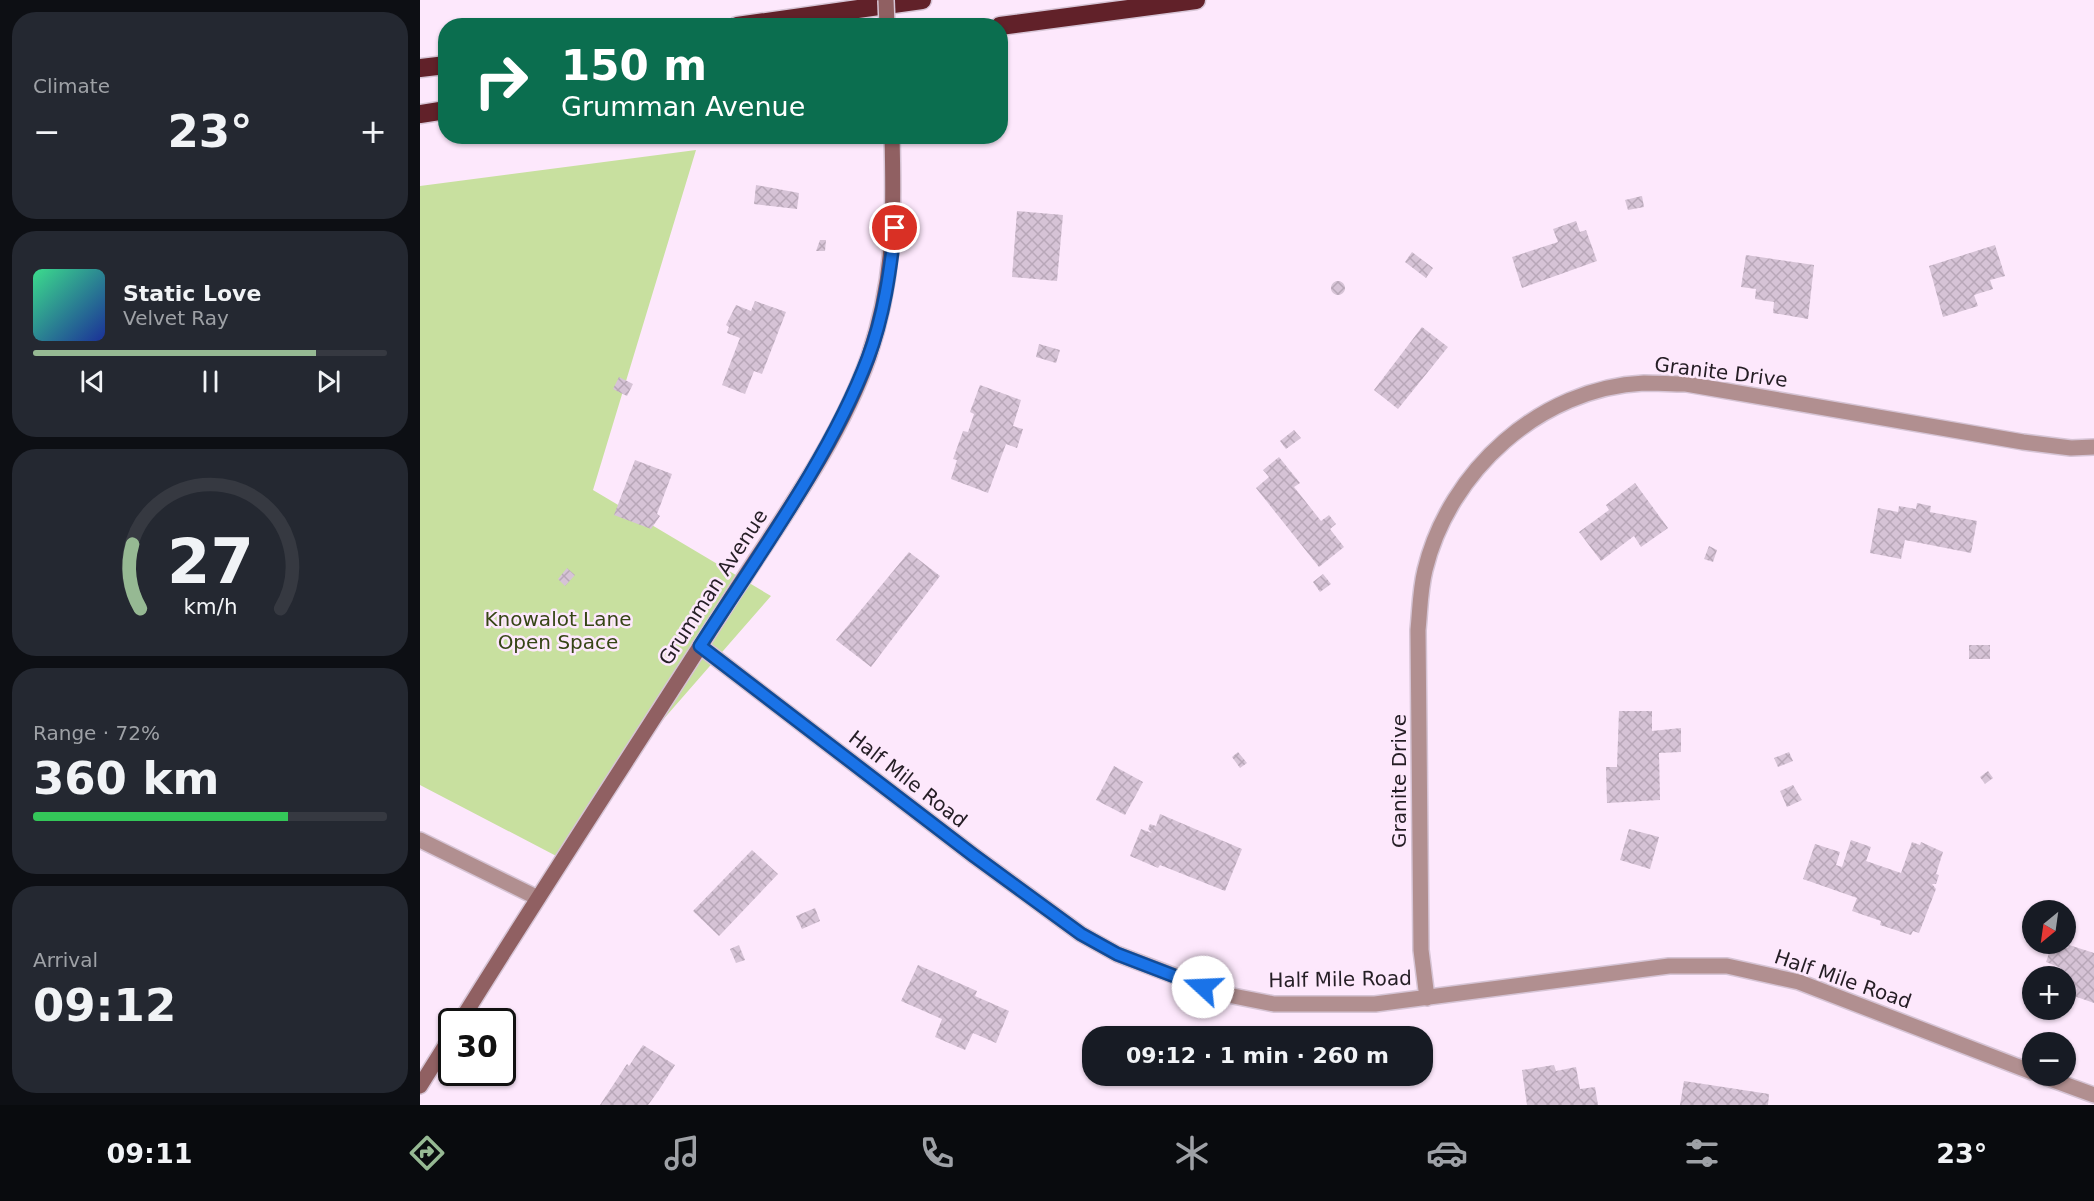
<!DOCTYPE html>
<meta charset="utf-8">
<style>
:root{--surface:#171b24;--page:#242831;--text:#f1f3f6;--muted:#9ea1a6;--line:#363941;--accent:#96b993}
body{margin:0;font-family:"DejaVu Sans",sans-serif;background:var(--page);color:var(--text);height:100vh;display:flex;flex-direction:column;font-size:22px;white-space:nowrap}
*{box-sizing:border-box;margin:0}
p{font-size:20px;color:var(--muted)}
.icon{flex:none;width:33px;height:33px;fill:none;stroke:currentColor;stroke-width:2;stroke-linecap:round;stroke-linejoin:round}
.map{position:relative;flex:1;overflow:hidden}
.drawer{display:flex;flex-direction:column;gap:12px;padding:12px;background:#0d0f14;width:420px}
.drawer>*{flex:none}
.banner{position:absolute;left:18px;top:18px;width:570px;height:126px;border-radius:24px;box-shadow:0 2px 4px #0004;background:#0b6e4f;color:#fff;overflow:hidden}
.needle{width:39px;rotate:209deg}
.buttons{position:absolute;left:1602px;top:900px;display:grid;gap:12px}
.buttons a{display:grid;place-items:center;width:54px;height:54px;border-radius:50%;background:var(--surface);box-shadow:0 2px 4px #0004;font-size:30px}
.speed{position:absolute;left:18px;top:1008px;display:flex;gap:12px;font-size:30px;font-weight:700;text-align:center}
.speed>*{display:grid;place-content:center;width:78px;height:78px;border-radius:50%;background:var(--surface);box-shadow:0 2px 4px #0004;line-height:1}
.speed .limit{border:3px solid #111;border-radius:9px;background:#fff;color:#111}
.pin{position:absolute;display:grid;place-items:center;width:51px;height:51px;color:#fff;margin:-26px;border:3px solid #fff;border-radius:50%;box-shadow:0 2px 6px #0007}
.me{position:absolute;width:66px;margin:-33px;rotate:290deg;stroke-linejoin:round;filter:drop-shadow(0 0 4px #0008)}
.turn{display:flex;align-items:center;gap:21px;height:126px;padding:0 24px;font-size:27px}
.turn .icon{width:78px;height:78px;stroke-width:2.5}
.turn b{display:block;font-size:42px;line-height:51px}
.big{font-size:45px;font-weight:700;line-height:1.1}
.drawer .widget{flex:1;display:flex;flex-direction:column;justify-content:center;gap:9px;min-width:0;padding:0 21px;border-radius:24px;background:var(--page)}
.drawer .dial{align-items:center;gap:0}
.dial svg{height:156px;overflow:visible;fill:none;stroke:var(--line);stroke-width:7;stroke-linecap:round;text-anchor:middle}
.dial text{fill:var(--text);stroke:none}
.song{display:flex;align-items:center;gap:18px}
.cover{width:72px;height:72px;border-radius:9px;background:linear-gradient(135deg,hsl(150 70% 55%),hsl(230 70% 35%))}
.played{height:6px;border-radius:3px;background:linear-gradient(90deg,var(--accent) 80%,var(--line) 80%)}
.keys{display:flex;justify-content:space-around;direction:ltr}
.heat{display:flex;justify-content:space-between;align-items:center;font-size:33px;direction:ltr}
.charge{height:9px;border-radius:4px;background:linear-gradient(90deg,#34c759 72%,var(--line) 0)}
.trip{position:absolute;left:662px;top:1026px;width:351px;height:60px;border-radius:24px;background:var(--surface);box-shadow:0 2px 4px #0004;font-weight:700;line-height:60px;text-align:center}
.dock{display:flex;height:96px;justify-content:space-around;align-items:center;background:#090b0e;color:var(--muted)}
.dock .icon{width:42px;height:42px}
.dock .current{color:var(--accent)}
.dock b{font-size:27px;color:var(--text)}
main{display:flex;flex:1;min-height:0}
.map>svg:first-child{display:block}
.green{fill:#c8e09f}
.building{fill:url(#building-cross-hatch)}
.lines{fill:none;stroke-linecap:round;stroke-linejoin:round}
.street-casing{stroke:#d6c4d5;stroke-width:18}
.secondary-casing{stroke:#d6c4d5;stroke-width:18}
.highway-casing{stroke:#d6c4d5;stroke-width:21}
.street{stroke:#b18f90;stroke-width:15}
.secondary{stroke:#906062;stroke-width:15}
.highway{stroke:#612129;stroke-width:18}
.secondary-bridge-casing{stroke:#d6c4d5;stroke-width:18;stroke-linecap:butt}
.secondary-bridge{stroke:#906062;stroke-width:15}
.route-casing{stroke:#114b97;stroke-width:15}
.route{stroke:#1a73e8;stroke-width:10}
.labels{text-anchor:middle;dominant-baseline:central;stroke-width:5;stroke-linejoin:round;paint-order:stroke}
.street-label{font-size:20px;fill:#251e25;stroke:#fde8fc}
.park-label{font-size:20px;fill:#364515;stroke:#fde8fc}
</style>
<main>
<section class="drawer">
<div class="widget"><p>Climate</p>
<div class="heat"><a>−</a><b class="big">23°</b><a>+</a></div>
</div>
<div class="widget">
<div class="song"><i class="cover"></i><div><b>Static Love</b><p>Velvet Ray</p></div></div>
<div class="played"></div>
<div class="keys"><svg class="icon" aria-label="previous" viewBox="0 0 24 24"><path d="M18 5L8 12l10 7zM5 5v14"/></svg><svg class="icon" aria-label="pause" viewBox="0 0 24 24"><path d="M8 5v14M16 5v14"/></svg><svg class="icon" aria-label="next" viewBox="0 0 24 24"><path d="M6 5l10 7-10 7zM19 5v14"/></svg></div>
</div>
<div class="widget dial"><svg viewBox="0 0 100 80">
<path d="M14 69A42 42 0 1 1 86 69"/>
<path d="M14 69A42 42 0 0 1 10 36" stroke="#96b993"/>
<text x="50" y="56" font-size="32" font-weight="700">27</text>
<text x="50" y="72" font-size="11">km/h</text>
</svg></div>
<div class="widget"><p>Range · 72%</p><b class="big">360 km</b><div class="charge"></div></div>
<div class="widget"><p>Arrival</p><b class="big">09:12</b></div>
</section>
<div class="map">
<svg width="1674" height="1105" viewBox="0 0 1674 1105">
<defs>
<pattern id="building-cross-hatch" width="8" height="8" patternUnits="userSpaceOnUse" patternTransform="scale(1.5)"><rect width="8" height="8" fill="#d6c3d6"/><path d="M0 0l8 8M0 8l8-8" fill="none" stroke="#b8a7b8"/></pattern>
</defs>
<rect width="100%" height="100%" fill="#fde8fc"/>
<path class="green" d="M276,150L173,490L351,596L241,722L142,859L0,785V186Z"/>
<path class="building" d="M336,185L379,193L377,209L334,204Z
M1222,196L1224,207L1208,210L1205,200Z
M597,211L643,215L637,281L592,277Z
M1156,221L1160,232L1166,230L1177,261L1102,288L1092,257L1138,242L1133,229Z
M400,240H406L405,251H396Z
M1575,245L1585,276L1570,280L1573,289L1554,295L1558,306L1523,317L1509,266Z
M992,252L1013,268L1006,278L985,262Z
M1326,255L1394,265L1388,319L1353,313L1354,302L1335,299L1336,289L1321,287Z
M911 288a7 7 0 1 1 14 0a7 7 0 1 1-14 0Z
M335,301L366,312L342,374L334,371L325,394L302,385L320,338L307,333L309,327L306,325L316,305L331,311Z
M1002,327L1028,347L978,409L954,390Z
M619,344L640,350L636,363L616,357Z
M199,377L213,384L207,396L193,389Z
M560,385L601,400L593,426L603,429L597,448L586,444L568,493L531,479L537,460L533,459L543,431L548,432L554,414L550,412Z
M874,430L881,438L866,449L860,441Z
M859,457L880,483L874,487L901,521L909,515L916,524L910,529L924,547L899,567L836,488L849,477L843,470Z
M215,460L252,474L237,514L240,516L231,529L194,515Z
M1215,483L1248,528L1221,547L1214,536L1181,561L1159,532L1189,510L1186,505Z
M1497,503L1511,506L1510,512L1557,521L1551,553L1485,540L1481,559L1450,553L1458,508L1478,512L1479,506L1496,509Z
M1289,546L1297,550L1293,562L1284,559Z
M489,552L520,576L451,667L416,640Z
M147,568L155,575L145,586L138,579Z
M903,574L911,584L900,592L893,582Z
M1549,645H1570V659H1549Z
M1199,711H1232V731L1261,728V752L1239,753L1240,800L1187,803L1186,767H1197Z
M818,752L827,763L820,768L812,757Z
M1369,752L1373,761L1358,767L1354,758Z
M694,766L723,782L705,815L676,800Z
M1568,771L1573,778L1565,784L1560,777Z
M1373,785L1382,800L1367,807L1360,791Z
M740,814L822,849L805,891L740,865L738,868L710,856L721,829L732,833L728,829L730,824L736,826Z
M1209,829L1239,837L1230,869L1200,860Z
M1431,840L1451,847L1446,861L1481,873L1492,842L1500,845L1501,842L1523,852L1516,874L1519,875L1516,884H1512L1516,889L1499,933L1493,931L1491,935L1460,925L1461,921L1432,911L1437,898L1383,879L1395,844L1420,852L1416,865L1422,867Z
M332,850L358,874L299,936L273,911Z
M395,908L400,921L382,929L376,916Z
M1632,944L1648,948L1649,945L1674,953V1003L1654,996L1657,988L1646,984V976H1638L1641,968L1626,962Z
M319,945L325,960L316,963L310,949Z
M498,965L557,991L555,996L589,1011L576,1043L553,1033L545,1050L515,1037L522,1019L481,1001Z
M223,1045L255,1065L239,1090L228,1105H180L207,1064L209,1066Z
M1134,1065L1136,1071L1156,1067L1160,1089L1175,1087L1178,1105H1107L1102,1070Z
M1264,1081L1349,1094L1348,1105H1260Z"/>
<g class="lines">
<defs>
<path id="street" d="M280,646L553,855L661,934L697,954L803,994L854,1004H955L1249,966H1307L1379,982L1612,1072
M0,840L118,898
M1007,998L1001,950L998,630C1000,610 1000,590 1005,570C1029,471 1120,388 1224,383C1238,383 1252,384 1266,384L1603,442L1651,448L1674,447
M1622,1076L1674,1095"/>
<path id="secondary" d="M40,1022C128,880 220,741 309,601C358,524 419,442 449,356C475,278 474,216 472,136
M0,1086L32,1035"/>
<path id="highway" d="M317,26L502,0
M580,26L776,0
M0,68L26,65
M0,114L26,110"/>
</defs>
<use href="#street" class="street-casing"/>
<use href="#secondary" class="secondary-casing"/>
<use href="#highway" class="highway-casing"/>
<use href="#street" class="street"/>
<use href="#secondary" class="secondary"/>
<use href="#highway" class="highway"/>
<defs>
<path id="secondary-bridge" d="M466,0L467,26"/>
</defs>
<use href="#secondary-bridge" class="secondary-bridge-casing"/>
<use href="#secondary-bridge" class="secondary-bridge"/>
</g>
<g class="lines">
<defs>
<path id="route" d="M475,228C470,272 464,316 448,358C411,456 337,557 280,646L553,855L661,934L697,954L783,987"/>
</defs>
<use href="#route" class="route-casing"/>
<use href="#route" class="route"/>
</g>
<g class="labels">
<g class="street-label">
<text transform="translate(1301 372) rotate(7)">Granite Drive</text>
<text transform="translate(293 587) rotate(-57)">Grumman Avenue</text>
<text transform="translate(488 779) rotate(38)">Half Mile Road</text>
<text transform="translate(979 781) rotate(-90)">Granite Drive</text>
<text transform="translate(920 979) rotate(-1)">Half Mile Road</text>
<text transform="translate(1423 979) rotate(19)">Half Mile Road</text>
</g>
<g class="park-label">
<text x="138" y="619">Knowalot Lane<tspan x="138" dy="23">Open Space</tspan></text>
</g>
</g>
</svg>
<div class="buttons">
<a><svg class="needle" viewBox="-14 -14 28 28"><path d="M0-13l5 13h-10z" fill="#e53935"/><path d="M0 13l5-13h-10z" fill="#9ea1a6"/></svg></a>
<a>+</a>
<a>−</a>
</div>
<div class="speed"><div class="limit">30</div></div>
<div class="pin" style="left:475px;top:228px;background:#d93025"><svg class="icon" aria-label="arrive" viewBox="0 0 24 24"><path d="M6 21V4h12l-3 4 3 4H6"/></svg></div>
<svg class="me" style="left:783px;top:987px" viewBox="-20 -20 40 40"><circle r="19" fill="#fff"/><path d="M0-13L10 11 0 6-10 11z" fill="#1a73e8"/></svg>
<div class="trip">09:12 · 1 min · 260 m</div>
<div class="banner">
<div class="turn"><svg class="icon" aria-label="right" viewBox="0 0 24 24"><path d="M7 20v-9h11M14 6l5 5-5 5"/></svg><div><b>150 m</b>Grumman Avenue</div></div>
</div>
</div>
</main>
<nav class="dock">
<b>09:11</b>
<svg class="icon current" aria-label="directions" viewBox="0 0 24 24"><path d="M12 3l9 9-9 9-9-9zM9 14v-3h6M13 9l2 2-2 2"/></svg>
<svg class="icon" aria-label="music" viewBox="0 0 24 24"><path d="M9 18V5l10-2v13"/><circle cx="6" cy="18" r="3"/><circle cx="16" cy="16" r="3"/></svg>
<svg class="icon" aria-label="phone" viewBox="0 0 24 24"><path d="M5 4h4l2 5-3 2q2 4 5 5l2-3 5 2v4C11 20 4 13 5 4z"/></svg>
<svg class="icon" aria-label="climate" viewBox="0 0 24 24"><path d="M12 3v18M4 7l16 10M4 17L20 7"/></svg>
<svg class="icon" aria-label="car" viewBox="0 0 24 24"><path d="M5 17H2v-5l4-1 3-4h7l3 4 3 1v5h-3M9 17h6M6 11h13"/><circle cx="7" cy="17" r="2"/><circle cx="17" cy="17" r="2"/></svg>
<svg class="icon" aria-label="filters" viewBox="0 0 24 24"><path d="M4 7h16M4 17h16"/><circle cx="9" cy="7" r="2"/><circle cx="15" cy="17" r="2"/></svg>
<b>23°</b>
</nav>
